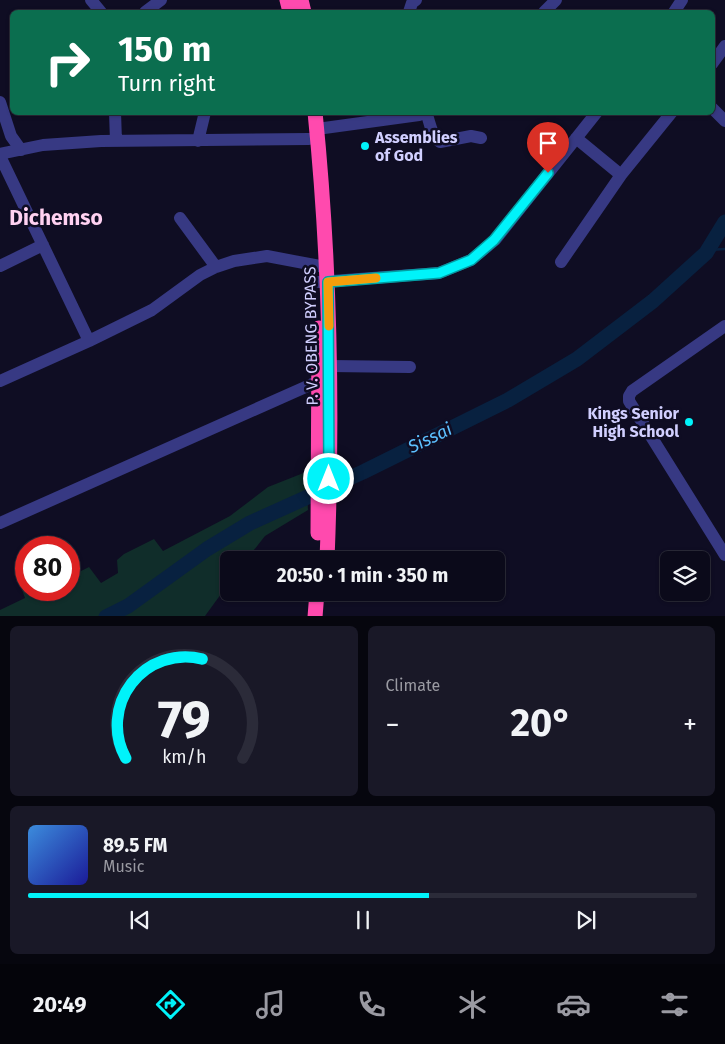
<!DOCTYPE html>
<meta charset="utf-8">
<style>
:root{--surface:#0b0a1a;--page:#191827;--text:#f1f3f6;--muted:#9a9aa2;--line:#2b2b39;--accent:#00f3fa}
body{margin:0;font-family:"Fira Sans",sans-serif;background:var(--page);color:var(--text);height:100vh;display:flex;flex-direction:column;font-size:19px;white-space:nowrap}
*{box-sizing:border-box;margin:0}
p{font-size:16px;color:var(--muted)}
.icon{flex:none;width:28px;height:28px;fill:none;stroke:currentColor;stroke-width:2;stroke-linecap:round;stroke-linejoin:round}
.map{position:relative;height:616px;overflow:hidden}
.side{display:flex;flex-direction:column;gap:10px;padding:10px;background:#06060e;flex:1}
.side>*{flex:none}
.top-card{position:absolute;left:10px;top:10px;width:705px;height:105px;border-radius:8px;box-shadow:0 1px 4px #0004,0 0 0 1px var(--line);background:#0b6e4f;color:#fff;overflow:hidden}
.controls{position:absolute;left:660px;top:551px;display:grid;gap:10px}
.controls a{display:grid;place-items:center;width:50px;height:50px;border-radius:8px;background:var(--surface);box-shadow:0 1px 4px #0004,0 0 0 1px var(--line);font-size:25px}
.speed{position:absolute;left:15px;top:536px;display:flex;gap:10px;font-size:25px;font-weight:700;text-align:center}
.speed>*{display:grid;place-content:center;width:65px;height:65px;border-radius:50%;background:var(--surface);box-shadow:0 1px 4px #0004,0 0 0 1px var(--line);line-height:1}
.speed .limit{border:8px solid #d22;background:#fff;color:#111}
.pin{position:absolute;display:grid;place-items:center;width:42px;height:42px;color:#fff;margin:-51px -21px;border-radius:50% 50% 50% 0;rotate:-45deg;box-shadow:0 0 5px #0007}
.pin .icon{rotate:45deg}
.me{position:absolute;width:55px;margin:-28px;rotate:0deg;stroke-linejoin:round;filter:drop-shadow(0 0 4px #0008)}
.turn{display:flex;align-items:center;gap:18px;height:105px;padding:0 25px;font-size:22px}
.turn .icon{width:65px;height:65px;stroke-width:2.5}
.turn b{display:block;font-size:35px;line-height:42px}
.big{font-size:38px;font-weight:700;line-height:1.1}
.side .tile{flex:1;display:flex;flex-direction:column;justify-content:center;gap:8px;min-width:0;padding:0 18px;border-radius:8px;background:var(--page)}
.side .dial{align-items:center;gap:0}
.dial svg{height:130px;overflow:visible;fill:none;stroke:var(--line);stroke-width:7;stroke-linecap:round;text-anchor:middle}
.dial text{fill:var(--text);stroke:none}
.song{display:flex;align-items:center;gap:15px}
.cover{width:60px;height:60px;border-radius:8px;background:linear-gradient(135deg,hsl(210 70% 55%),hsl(240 70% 35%))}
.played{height:5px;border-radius:2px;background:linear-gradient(90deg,var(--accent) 60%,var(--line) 60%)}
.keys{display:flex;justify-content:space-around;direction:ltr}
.heat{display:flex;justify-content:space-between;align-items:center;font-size:28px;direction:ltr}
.side .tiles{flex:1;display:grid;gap:10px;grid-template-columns:1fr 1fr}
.tile:last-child{grid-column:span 2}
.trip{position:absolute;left:220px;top:551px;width:285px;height:50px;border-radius:8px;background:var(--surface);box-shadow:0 1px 4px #0004,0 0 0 1px var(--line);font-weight:700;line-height:50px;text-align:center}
.tab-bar{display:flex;height:80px;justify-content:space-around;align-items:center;background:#04040a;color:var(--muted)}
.tab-bar .icon{width:35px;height:35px}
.tab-bar .selected{color:var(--accent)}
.tab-bar b{font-size:22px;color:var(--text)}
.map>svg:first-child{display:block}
.green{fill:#102d2a}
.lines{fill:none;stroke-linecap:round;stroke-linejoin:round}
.stream{stroke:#082140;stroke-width:2.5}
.river{stroke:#082140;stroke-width:15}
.minor{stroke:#373983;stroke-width:12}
.highway{stroke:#ff4aae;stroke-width:15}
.route-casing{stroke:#009ea2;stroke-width:12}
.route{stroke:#00f3fa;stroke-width:9}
.slow{stroke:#f59e0b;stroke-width:9}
.poi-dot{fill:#00f3fa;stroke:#0f0d23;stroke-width:2}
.labels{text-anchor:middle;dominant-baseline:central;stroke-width:5;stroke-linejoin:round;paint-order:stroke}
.poi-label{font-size:16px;font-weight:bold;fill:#d1cfff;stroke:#0f0d23;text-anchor:start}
.street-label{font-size:16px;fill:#d1cfff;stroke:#0f0d23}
.water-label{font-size:18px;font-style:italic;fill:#5dc0ff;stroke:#0f0d23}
.district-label{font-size:21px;font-weight:bold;fill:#ffd1f1;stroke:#0f0d23}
</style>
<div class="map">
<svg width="725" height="617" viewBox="0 0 725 617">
<rect width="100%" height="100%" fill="#0f0d23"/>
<path class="green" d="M306,472L308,510L265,536L246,560H229V583L205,616H0V610L25,598L21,587L26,582V590H69V577L89,567L101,583L118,573L117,560L124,554L154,539L163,551L230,516L268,487Z"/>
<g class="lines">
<path class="stream" d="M708,250L725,249"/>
<path class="river" d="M106,617L128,606L207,549L250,523L363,472L508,400L577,359L653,301L706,253L725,222"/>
<path class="minor" d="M91,0L101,12
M145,12L161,0
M409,12L412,3L416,0
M544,12L556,0
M674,12L682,0
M712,64L725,46
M0,102L11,136L21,150
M712,108L725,121
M115,112L116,141
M426,112C430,122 431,136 440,142L471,136L481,138
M317,129L419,115L424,112
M576,138L621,175
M198,141L205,112
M0,154L43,145L101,141L309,139
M0,156L89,341
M180,218L216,267
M561,262L621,175L672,112
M0,266L43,245
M319,282L439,273L471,260L495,240L597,112
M725,326L632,391L629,396V401L725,555
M330,366L410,367
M0,381L89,341L152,310L200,275L216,267L234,261L267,256L320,266
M0,523L319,381"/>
<path class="highway" d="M287,0L290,12
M301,0L304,12
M315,112C330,261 333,411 327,560
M318,533L319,328
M315,617L317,592"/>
</g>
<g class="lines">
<defs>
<path id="route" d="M329,479L328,282L439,273L471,260L494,240L548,173"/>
</defs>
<use href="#route" class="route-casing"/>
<use href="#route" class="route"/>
<path class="slow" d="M329,326L328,282L376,278"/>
</g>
<g class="poi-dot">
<circle cx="365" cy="146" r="5"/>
<circle cx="689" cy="422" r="5"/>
</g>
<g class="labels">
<g class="poi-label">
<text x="375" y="137">Assemblies<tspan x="375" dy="18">of God</tspan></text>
<text x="679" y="413" text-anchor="end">Kings Senior<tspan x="679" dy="18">High School</tspan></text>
</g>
<g class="street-label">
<text transform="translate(311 336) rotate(-91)">P. V. OBENG BYPASS</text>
</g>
<g class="water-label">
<text transform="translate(430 438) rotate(-26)">Sissai</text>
</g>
<g class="district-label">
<text x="56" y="218">Dichemso</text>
</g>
</g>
</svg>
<div class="controls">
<a><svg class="icon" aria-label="layers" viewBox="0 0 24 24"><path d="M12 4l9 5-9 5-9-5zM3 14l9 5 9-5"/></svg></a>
</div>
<div class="speed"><div class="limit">80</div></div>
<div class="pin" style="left:548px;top:173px;background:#d93025"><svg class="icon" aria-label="arrive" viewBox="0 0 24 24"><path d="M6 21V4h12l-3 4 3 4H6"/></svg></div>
<svg class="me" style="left:329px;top:479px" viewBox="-20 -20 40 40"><circle r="17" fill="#00f3fa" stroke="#fff" stroke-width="3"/><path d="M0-11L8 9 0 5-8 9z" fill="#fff"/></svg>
<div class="trip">20:50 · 1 min · 350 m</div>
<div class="top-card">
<div class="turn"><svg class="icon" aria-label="right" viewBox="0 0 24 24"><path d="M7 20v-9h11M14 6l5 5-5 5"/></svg><div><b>150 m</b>Turn right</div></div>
</div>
</div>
<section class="side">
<div class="tiles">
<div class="tile dial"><svg viewBox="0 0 100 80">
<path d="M14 69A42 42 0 1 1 86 69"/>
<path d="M14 69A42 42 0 0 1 61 8" stroke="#00f3fa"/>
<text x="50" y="56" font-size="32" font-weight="700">79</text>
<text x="50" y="72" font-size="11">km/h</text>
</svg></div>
<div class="tile"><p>Climate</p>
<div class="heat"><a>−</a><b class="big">20°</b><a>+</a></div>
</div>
<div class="tile">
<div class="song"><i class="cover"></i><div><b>89.5 FM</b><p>Music</p></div></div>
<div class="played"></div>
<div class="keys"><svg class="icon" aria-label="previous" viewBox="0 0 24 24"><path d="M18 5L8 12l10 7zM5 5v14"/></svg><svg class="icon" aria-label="pause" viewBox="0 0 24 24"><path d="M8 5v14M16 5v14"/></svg><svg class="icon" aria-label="next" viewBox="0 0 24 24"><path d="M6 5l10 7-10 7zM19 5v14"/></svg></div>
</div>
</div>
</section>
<nav class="tab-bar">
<b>20:49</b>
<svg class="icon selected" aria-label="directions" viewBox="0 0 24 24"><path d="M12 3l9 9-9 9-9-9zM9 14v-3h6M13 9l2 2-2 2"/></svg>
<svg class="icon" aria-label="music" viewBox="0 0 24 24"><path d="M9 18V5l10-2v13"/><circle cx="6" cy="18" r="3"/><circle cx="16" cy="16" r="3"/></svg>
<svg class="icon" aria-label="phone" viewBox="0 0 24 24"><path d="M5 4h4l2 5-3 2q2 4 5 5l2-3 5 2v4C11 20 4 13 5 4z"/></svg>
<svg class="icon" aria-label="climate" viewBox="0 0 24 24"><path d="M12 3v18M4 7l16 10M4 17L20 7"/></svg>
<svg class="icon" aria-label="car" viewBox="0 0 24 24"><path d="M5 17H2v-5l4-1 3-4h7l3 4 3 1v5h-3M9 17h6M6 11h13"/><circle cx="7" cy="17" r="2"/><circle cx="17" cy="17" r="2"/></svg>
<svg class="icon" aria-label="filters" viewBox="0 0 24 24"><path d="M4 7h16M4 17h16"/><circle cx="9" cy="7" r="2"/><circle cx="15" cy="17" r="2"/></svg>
</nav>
